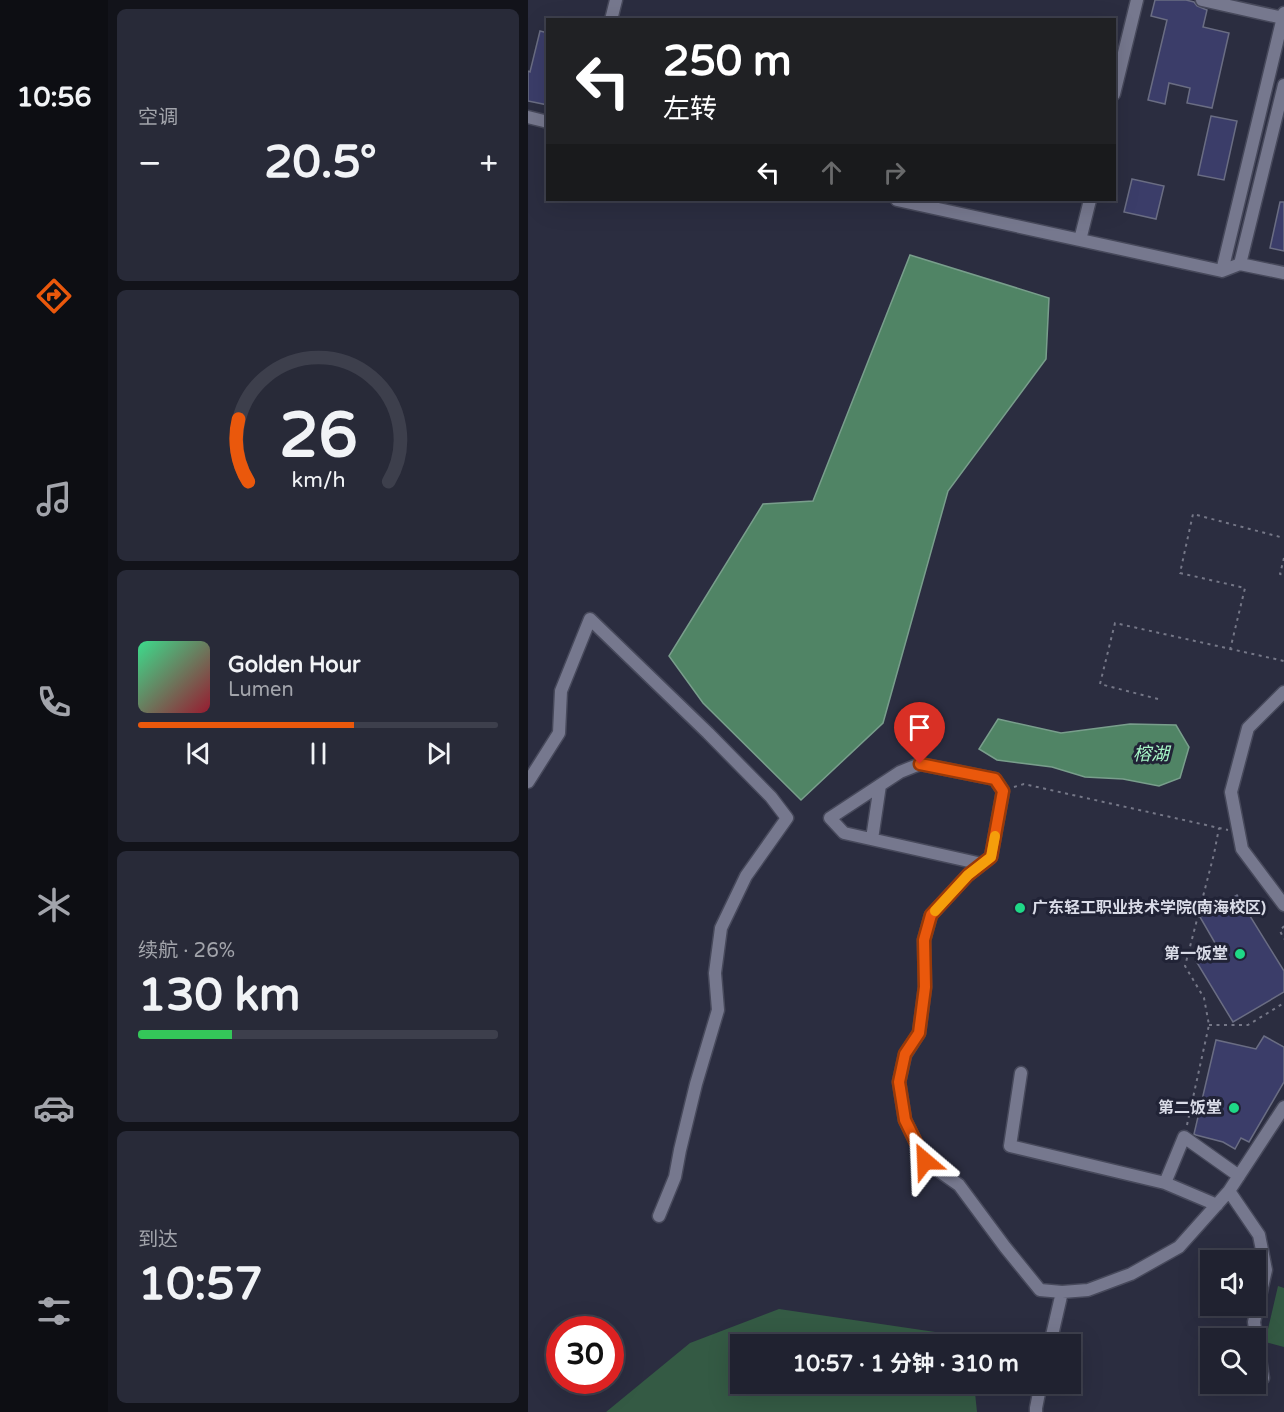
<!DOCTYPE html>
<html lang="zh">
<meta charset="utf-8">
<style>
:root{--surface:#202230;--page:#282a38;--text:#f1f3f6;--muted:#a2a4ab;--line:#3d3f4c;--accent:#ea580c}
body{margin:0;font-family:"Varela Round","Noto Sans SC",sans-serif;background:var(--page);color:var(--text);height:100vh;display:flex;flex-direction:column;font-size:22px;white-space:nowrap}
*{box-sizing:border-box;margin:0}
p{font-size:20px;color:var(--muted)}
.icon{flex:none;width:33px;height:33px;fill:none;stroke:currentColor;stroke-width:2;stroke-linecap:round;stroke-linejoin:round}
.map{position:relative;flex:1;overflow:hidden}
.sheet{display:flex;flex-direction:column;gap:9px;padding:9px;background:#12131a;width:420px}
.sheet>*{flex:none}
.banner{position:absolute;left:18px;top:18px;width:570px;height:183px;border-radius:0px;box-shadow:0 6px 24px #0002,0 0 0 2px var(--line);background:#202124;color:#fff;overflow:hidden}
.buttons{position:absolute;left:672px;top:1250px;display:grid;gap:12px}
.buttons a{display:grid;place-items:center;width:66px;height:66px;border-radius:0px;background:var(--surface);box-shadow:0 6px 24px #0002,0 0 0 2px var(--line);font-size:30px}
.speed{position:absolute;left:18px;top:1316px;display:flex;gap:12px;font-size:30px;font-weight:700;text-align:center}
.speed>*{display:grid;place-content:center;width:78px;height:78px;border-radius:50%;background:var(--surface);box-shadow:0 6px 24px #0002,0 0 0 2px var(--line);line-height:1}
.speed .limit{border:9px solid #d22;background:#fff;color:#111}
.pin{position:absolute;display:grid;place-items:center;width:51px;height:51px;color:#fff;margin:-62px -26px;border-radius:50% 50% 50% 0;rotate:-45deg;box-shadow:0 0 6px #0007}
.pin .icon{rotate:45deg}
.me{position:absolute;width:66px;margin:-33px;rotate:334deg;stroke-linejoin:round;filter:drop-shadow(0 0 4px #0008)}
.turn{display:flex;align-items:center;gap:21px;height:126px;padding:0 18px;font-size:27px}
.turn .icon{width:78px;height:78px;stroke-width:2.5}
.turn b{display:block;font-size:42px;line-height:51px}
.lanes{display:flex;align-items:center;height:57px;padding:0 18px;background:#0003;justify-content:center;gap:30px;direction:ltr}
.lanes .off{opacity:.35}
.big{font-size:45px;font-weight:700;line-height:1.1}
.sheet .card{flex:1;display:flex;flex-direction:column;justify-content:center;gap:9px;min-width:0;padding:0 21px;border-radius:9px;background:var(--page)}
.sheet .dial{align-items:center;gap:0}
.dial svg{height:156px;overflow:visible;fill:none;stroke:var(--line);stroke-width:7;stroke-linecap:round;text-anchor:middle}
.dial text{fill:var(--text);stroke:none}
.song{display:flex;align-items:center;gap:18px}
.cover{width:72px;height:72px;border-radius:9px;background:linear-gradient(135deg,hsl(150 70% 55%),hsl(350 70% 35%))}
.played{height:6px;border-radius:3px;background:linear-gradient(90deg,var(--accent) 60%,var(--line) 60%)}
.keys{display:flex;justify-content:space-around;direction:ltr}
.heat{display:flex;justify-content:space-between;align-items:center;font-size:33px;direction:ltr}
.charge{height:9px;border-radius:4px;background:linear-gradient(90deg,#34c759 26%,var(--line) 0)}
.trip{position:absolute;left:202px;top:1334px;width:351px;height:60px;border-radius:0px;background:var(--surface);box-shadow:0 6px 24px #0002,0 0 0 2px var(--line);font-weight:700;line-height:60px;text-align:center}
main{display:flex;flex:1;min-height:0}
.dock{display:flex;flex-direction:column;width:108px;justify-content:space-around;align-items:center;background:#0d0e13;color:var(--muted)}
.dock .icon{width:42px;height:42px}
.dock .selected{color:var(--accent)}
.dock b{font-size:27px;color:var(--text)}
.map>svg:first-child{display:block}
.green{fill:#345a44}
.water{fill:#508465;stroke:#799e8c;stroke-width:1.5}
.building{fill:#3b3d69;stroke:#6a6d83;stroke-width:1.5}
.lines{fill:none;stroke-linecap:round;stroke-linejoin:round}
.minor-casing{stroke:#47495b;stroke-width:15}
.path{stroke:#757787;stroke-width:2;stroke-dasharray:3 4.5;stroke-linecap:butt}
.minor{stroke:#76788e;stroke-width:12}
.route-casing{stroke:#983908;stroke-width:15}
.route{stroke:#ea580c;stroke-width:10}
.slow{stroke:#f59e0b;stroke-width:10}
.poi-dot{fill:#1fd887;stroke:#212336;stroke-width:2}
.labels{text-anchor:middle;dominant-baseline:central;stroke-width:6;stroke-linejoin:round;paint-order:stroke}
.poi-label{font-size:16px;font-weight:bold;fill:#dadce8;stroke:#212336;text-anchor:end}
.water-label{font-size:18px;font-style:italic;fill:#a7f7c7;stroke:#212336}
</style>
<main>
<nav class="dock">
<b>10:56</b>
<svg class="icon selected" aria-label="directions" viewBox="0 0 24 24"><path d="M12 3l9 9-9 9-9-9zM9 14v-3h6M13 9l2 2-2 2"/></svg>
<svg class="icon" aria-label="music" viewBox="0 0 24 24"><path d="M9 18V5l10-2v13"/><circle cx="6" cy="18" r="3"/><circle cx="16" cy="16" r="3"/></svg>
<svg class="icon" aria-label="phone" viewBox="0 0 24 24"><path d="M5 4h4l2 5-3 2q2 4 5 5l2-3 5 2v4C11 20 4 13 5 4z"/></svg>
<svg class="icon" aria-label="climate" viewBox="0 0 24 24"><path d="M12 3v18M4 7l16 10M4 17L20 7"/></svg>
<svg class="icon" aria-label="car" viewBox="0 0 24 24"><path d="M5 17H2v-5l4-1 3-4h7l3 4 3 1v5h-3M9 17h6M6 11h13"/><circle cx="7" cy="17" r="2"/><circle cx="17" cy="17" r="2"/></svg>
<svg class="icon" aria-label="filters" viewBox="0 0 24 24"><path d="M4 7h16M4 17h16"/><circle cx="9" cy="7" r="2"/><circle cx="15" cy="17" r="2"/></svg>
</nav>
<section class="sheet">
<div class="card"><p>空调</p>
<div class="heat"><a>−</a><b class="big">20.5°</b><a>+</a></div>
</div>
<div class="card dial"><svg viewBox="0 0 100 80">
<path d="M14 69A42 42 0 1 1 86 69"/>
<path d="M14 69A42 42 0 0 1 9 37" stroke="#ea580c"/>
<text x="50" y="56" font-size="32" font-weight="700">26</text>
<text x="50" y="72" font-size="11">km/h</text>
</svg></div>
<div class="card">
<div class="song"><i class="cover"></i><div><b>Golden Hour</b><p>Lumen</p></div></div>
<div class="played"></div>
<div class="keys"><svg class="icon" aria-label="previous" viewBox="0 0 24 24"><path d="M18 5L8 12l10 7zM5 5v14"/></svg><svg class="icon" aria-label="pause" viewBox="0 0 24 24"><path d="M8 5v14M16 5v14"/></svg><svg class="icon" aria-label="next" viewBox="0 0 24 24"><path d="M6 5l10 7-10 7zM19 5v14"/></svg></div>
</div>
<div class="card"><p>续航 · 26%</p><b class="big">130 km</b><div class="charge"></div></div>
<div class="card"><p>到达</p><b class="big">10:57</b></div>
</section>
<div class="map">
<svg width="756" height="1412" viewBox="0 0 756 1412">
<rect width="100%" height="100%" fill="#2b2d40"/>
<path class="green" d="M750,1286L756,1288V1347L737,1342Z
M251,1309L448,1338L447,1344H213V1383H446L449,1412H78L162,1343Z"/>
<path class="water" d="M382,255L521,298L518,359L420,491L355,723L273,800L175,703L141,656L235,504L285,501Z
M470,719L533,733L602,724L648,725L661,747L652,778L631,786L595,779L557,777L524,767L469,760L451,749Z"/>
<path class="building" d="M627,0H658L666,2L669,6L679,10L675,27L701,33L684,108L659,103L662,88L641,83L637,104L620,100L639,20L623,16Z
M12,31L20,33V105L0,101V71L2,72Z
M683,116L709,121L696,180L670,175Z
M604,179L636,186L628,219L596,212Z
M752,202H756V251L742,248Z
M709,895L756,971V992L705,1022L668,961L690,948L672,917Z
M736,1036L756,1047V1082L721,1142L713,1138L707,1149L695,1142L668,1135L666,1134L688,1040L728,1049Z"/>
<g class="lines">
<defs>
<path id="minor" d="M674,0L755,18
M83,20L88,0
M586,94L609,0
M0,117L20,122
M369,200L694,271L712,264L756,273
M552,240L562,200
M712,264L756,85
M694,271L756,13
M756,692L720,728L703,792L714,849L756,905
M0,782L31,733L33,691L62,619L180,733L243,797L259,818L218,876L193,928L187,973L190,1010L168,1084L152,1150L147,1177L131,1216
M344,839L352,785
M454,864L316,833L302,818L372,772L392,764L467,779L475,791L463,857L440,875L403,915L396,940L397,987L391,1033L377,1055L371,1082L377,1120L397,1161L431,1185L477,1247L512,1290L534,1292
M493,1073L482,1146L637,1183
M701,1191L731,1235L738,1270L726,1322L735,1378
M689,1205L637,1183L656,1137L711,1176
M522,1344L534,1292L560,1290L603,1274L651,1247L701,1191L756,1107
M508,1412V1408L513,1383"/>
</defs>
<use href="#minor" class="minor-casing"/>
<path class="path" d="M756,558L752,574L756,575
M702,650L717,588L652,573L665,514L756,538
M630,699L572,684L587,623L756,661
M486,787L496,784L700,830
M756,926L752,931L756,939
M681,1025H720L756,1003
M659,1125L681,1025L676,998L657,966L686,854L691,828"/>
<use href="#minor" class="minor"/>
</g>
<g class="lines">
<defs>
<path id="route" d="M392,764L467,779L475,791L463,857L440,875L403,915L396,940L397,987L391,1033L377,1054L371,1082L377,1120L397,1161"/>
</defs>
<use href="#route" class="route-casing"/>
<use href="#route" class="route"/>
<path class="slow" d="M407,911L440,875L463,857L467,836"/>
</g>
<g class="poi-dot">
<circle cx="492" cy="908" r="6"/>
<circle cx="712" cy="954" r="6"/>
<circle cx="706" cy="1108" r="6"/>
</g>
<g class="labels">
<g class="poi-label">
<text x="504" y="908" text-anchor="start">广东轻工职业技术学院(南海校区)</text>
<text x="700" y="954">第一饭堂</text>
<text x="694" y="1108">第二饭堂</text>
</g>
<g class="water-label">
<text x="623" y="754">榕湖</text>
</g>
</g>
</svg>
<div class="buttons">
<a><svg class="icon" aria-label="sound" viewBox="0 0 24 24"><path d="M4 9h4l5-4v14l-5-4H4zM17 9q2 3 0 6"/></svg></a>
<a><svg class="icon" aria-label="search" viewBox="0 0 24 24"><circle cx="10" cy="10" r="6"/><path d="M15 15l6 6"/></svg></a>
</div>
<div class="speed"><div class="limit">30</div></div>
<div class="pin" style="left:392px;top:764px;background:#d93025"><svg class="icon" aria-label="arrive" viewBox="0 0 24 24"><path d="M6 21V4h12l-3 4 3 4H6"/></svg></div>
<svg class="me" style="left:397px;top:1161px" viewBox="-20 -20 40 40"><path d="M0-17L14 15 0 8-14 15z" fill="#ea580c" stroke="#fff" stroke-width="4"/></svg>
<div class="trip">10:57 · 1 分钟 · 310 m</div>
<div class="banner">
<div class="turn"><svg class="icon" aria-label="left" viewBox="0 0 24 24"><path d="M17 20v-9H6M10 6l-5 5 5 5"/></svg><div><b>250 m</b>左转</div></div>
<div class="lanes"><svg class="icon" aria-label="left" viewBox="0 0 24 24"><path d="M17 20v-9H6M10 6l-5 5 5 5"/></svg><svg class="icon off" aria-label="ahead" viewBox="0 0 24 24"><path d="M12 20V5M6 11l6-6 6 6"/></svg><svg class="icon off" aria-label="right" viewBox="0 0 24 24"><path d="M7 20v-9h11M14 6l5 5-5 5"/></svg></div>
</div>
</div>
</main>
